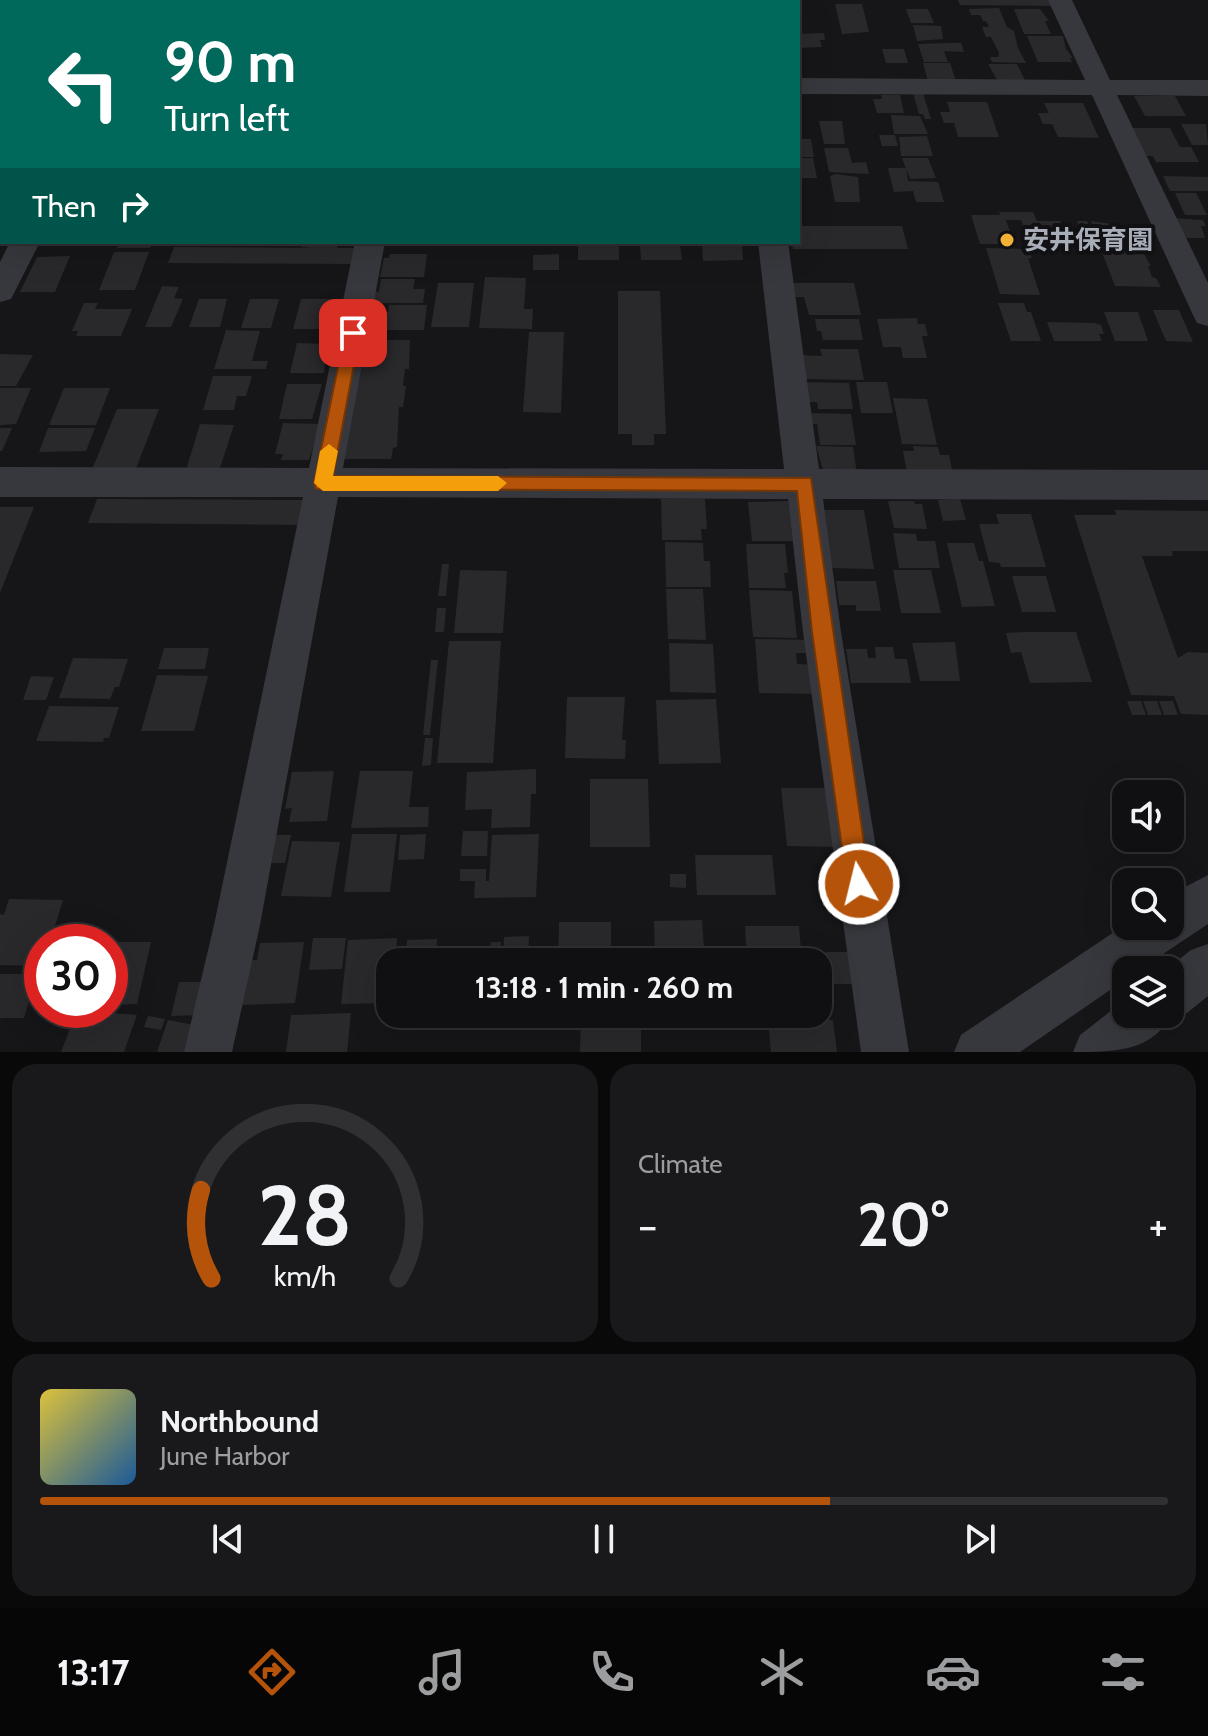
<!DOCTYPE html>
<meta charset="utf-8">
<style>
:root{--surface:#101012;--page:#19191b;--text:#f1f3f6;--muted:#9c9d9f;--line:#303032;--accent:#b45309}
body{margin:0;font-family:Cabin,"Noto Sans JP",sans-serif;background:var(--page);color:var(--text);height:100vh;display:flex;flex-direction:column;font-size:30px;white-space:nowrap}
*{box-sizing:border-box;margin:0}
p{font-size:26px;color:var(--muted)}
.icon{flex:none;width:44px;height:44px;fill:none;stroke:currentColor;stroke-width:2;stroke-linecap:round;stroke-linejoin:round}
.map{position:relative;height:1052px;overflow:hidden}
.sheet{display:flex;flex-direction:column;gap:12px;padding:12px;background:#09090a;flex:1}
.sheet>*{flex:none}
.banner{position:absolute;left:0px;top:0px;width:800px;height:244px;box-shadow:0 8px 32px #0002,0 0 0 2px var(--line);background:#00695c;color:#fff;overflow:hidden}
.fabs{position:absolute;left:1112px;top:780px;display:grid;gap:16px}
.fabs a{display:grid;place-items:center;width:72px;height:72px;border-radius:16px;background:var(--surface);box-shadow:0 8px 32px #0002,0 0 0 2px var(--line);font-size:40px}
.speed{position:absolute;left:24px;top:924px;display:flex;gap:16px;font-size:40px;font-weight:700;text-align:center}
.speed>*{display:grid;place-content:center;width:104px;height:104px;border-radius:50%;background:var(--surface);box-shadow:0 8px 32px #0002,0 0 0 2px var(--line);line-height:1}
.speed .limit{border:12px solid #d22;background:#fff;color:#111}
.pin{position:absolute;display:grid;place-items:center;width:68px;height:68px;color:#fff;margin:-34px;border-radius:16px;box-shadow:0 4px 12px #0006}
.me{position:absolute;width:88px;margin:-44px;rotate:352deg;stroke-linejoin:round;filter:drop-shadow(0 0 6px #0008)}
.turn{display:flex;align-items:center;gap:28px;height:168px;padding:0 32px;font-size:36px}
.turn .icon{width:104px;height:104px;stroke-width:2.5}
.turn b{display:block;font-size:56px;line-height:68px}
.then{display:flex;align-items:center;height:76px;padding:0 32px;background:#0003;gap:16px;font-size:30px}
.big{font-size:60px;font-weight:700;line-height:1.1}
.sheet .widget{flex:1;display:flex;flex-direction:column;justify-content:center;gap:12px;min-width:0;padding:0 28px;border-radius:24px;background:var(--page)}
.sheet .dial{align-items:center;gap:0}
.dial svg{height:208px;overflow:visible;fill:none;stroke:var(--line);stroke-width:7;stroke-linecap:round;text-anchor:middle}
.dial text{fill:var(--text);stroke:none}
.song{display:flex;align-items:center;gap:24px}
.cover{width:96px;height:96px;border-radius:12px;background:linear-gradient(135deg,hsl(50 70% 55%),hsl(210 70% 35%))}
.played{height:8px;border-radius:4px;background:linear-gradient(90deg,var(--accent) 70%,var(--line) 70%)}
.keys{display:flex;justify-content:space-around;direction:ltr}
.heat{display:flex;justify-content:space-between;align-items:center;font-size:44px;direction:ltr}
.sheet .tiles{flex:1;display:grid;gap:12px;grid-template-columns:1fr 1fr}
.widget:last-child{grid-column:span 2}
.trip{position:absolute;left:376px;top:948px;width:456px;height:80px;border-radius:24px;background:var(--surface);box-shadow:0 8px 32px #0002,0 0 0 2px var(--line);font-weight:700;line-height:80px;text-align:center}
.tab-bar{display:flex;height:128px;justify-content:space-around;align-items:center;background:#060607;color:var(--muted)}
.tab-bar .icon{width:56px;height:56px}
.tab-bar .current{color:var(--accent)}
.tab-bar b{font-size:36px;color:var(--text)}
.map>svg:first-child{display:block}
.building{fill:#29292c}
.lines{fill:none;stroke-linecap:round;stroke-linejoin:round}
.minor{fill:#37383d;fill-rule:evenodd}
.route{fill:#b45309;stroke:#753606;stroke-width:2}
.slow{fill:#f59e0b}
.poi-dot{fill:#f2b134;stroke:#111113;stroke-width:3}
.labels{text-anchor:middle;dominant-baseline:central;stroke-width:8;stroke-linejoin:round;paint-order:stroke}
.poi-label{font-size:26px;font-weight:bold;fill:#a8adb8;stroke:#111113;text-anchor:start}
</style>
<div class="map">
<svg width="1208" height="1052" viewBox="0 0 1208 1052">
<rect width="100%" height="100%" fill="#161618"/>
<path class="building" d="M958,0H1051L1054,6L960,5Z
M835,4H862L869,32L842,34Z
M999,8L1007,27L1014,31L1018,48L1026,63L992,62L990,57H998L999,53L991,37H986L982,27H989L986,21H983L980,15H971L969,9Z
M906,9H928L934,23H911Z
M1014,9H1040L1049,21H1045L1051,34H1024Z
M913,25L941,26L943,39L917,41Z
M824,33L825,40H820L822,47L798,48V34Z
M1027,36H1063L1066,49L1073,58H1070L1072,62H1038Z
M947,43H961L964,52L944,51L948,62H924L918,44Z
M882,49H904L908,63H886Z
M923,63H950L956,81H928Z
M988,64H1017L1025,80H997Z
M913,93H923L931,119H925L923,114H919Z
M881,95H900L904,113H877L873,99H882Z
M1134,96H1175L1186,116H1145Z
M947,102H987L999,137H958L954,123H944L940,112H950Z
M1044,103H1083L1099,138L1058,137L1052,124H1043L1038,113H1049Z
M891,115L920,116L928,134H894Z
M819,121H842L845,144H824Z
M1181,124H1206L1208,145H1192Z
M1130,128H1170L1180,147H1191L1199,162H1156L1153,156H1141Z
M879,135H895L898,146H882Z
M927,136L933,156H901L899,137Z
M798,139H811L814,157H798Z
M824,148H848L852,163L866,162L869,174L829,172Z
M798,158H813L817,178H798Z
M902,158H928L936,178L910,179Z
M888,168H906L908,181L938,182L944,202H916L913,191L894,192Z
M836,174L858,177L860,202H835L830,176Z
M1163,176L1208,177V191H1170Z
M1175,193H1196L1207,215H1185Z
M999,212H1033L1037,221H1060L1066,235H1082L1077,221H1087L1097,245H1030L1021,220H1006L1014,244H980L971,215H1000Z
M1172,218L1203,220L1206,226H1201L1205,238H1182Z
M1091,221L1126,226L1133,244H1100Z
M798,226H902L908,249H793L792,242H798Z
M120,242H153L150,248H117Z
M302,242H339L337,248H360L356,264L168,263L174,247L313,248L301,247Z
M578,243H619V260H578Z
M640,244H680L682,260H641Z
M702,244L742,245L743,260L703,261Z
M1100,247H1140L1151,266H1148L1152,277L1156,278L1161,287L1115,286Z
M986,248L1028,249L1032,258H1028L1040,295L1000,294Z
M114,252H149L135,290H99Z
M390,254H427L424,277H380L384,258H389Z
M559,254V270H533V255Z
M70,256L55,292H20L37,257Z
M485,277L526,278L524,309H533L532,329L479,328Z
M381,279H415L413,289H425L423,303H370L373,291L379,292Z
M438,283H474L469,327H431Z
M786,283H854L861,315H809L804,297H788Z
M162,286L179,287L174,298L183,299L171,327H145Z
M618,291H660L666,434H654V445H632V434H618Z
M199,299H227L220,327H189Z
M250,299H279L271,328H241Z
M301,299H331L321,329H293Z
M84,303H98L95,309H132L121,336H76L78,331H72Z
M998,303H1024L1027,312H1031L1041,341H1011Z
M389,305H427L424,330H365L369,312H388Z
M1153,310H1179L1193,342L1166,341Z
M1104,312H1138L1148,341H1115Z
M917,318L918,324H925L928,336H922L927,358H903L901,347H883L877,319Z
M815,319H859L863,340H823L821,331H817Z
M1047,322L1094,323L1101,325L1104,334H1099L1102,341H1054Z
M226,330L260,331L252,361H268L266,369H214Z
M529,332H564L561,413L523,412Z
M367,340H410L409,369H405L403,386H406L403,407H399L397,447L393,448L391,459H344Z
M297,343L327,344L324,373H290Z
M820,349H858L864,380L802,379L799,355L822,356Z
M0,354L33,355L16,386H0Z
M213,376H252L246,396H237L234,410H203Z
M801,382L849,383L853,409H818L817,402H803Z
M856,382H887L893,413H861Z
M287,384H322L312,419H279Z
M0,388H31L16,424L0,425Z
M64,388H110L96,425H49Z
M893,398L927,399L937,445L902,444Z
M117,409H159L135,471L91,472Z
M809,413L851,414L856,445H820L817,424H810Z
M283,423L320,424L309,460H281L283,454H275Z
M200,424L234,425L219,471L186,470Z
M0,428H12L2,451H0Z
M48,428H95L86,451L39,452Z
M816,446L853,447L857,474L824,473Z
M913,446L938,447L940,455H949L953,474H907L903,451H914Z
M97,499L308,500L302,525L88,523Z
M661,499H705L707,529H701L702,540H662Z
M960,499L966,520L943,521L938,500Z
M788,501L793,541H752L748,502Z
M888,501H914L915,504H922L927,529L894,528Z
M0,507H34L0,593Z
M819,510H864L874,569L827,568Z
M1115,510L1208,511V551H1172L1173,556H1142L1178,658L1188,652L1208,653V715L1181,714L1174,696L1131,695L1074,515H1116Z
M996,514H1031L1046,567H1001L1000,563L989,562L979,524H999Z
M893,533L916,534L917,541H935L940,568H899Z
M665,542L703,543L704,561H710L711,587H666Z
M947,543H974L979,561H983L995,606L962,607Z
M746,544H785L788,573H784L786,588H749Z
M442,564H449L446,596H438Z
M460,570L507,571L503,633H454Z
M893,570H931L941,613H901Z
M1012,576H1046L1056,612H1022Z
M836,581H876L881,611H856V605H839Z
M666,589H703L706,640L668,639Z
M749,590L792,591L797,638L753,637Z
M437,608H446L444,632H435Z
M1024,632H1076L1092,682L1030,683L1022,655L1021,652L1011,653L1006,633Z
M755,639L813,640L815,653H796L797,664L816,665L819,694L759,693Z
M449,641H501L493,763H437Z
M955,642L960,681H920L912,643Z
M669,643L713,644L716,693L670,692Z
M875,647H893L895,659H907L911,683H851L846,649H867L868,658H876Z
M164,648H209L205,669H158Z
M73,658L128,659L119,687H115L110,699L59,698Z
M431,660H438L430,735H423Z
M157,675L208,676L194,731H141Z
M31,676L54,677L46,700H23Z
M567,697H625L622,740H626L625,759L565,758Z
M716,699L721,763L659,764L656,700Z
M1127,701H1141L1146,715H1132Z
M1143,701H1157L1162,715H1148Z
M1159,701H1173L1178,715H1164Z
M49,706L119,707L109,738H104L103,742L36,741Z
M425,738H433L431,765L422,766Z
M536,769V794H531L530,827L491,828L492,809L465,810L467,772Z
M334,771L327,821L289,822L292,808L285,809L292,772Z
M360,771H413L409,807H429L428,827L351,828Z
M590,779H648L650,847H590Z
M781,788H834L841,847L787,846Z
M463,831H488L487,856H461Z
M352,834H397L390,892H344Z
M426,834L424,859L398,860L400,835Z
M539,834L536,897L474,898L475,881H460V869H486V881H489L492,835Z
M269,835H291L285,863H264Z
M292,841L340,842L331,897L281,896Z
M695,855H772L776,895H697Z
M670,874H686V888L670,887Z
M9,899L63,900L50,942H42V966L0,965V914L4,915Z
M702,920L705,962H655L654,921Z
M559,922H611V962H558Z
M745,926H799L802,962H747Z
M529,936L528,954L540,953L539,962H503L504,937Z
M313,938H346L342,969L309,970Z
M397,938L395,962H390V1003L341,1004L348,940Z
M437,939L436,962H405L407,940Z
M110,942H151L137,1004L110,1005Z
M304,942L295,1003L240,1005L248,960H257L260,943Z
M491,942H501L500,962H446L447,947H490Z
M826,952H854L858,984H830Z
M0,974H37L24,1018H0Z
M179,982H207L200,1015L171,1016Z
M77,1010L137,1015L124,1052H61Z
M351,1013L347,1052H286L291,1015Z
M581,1014H641V1052H580Z
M148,1016L165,1019L161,1030L144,1027Z
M168,1020L199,1026L190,1052H157Z
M768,1020H833L837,1052H771Z"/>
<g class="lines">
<path class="minor" d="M40,0H64L39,2Z
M134,0H158L133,2Z
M408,0H432L407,2Z
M727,0H751V2H727Z
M1048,0H1072L1110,80H1208V96L1117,95L1208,283V326L1197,323L1193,315L1092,95L798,94V78L1085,80Z
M0,26H2V40H0Z
M2,76V95L0,96V77Z
M0,204H2V224H0Z
M10,242H40L11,299L0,302V262Z
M355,242H385L343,468L784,469L758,242H788L819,469L1208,470V500L823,499L841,632L909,1052H861L803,632L788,499L338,497L260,925L232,1052H184L214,925L303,497H0V467L309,468Z
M1208,875V924L1139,970H1126V979L1020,1052H954L961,1035L1126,924L1170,926V895Z
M1208,944V996L1187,1013L1168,1019C1151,1052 1110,1052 1073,1052L1080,1035L1126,999V1014H1170V970H1165L1191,950Z"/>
</g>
<path class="route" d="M353,327L360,333L333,476L811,478L870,884L867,892L859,895L851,892L847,884L812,632L797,491L316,489L314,483L345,333Z"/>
<path class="slow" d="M329,444L338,451L333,476H498L507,483L498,491H323L314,483L320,451Z"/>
<circle class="poi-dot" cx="1007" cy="240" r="8"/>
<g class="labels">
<g class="poi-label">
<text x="1023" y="240">安井保育園</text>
</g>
</g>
</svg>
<div class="fabs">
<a><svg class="icon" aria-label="sound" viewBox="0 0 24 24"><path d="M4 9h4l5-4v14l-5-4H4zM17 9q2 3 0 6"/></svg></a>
<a><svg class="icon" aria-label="search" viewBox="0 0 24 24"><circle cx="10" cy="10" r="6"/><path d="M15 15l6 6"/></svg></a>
<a><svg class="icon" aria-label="layers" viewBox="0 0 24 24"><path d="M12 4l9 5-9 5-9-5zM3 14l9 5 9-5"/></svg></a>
</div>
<div class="speed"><div class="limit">30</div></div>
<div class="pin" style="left:353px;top:333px;background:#d93025"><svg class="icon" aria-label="arrive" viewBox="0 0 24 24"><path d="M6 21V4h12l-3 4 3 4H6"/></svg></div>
<svg class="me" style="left:859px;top:884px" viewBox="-20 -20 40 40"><circle r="17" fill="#b45309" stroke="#fff" stroke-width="3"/><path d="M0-11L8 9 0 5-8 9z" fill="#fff"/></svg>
<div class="trip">13:18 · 1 min · 260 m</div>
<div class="banner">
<div class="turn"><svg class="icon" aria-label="left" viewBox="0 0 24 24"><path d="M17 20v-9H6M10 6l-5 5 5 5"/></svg><div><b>90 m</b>Turn left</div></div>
<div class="then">Then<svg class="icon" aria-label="right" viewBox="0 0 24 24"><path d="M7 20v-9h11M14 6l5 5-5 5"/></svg></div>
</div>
</div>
<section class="sheet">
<div class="tiles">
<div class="widget dial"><svg viewBox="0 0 100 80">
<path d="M14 69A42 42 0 1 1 86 69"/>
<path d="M14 69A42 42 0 0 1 10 35" stroke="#b45309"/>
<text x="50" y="56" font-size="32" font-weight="700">28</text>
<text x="50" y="72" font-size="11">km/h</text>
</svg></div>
<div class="widget"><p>Climate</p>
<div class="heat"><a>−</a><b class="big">20°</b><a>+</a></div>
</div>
<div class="widget">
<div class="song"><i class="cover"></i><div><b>Northbound</b><p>June Harbor</p></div></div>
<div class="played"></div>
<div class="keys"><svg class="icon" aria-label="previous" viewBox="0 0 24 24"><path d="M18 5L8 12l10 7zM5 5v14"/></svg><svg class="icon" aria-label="pause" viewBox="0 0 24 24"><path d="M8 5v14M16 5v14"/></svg><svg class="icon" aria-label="next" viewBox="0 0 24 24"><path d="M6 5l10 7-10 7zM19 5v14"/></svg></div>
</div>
</div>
</section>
<nav class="tab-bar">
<b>13:17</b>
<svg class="icon current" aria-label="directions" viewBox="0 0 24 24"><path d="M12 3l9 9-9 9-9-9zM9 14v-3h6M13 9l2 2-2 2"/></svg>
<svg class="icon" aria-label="music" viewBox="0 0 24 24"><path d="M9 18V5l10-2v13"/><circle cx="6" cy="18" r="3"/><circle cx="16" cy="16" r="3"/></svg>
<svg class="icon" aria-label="phone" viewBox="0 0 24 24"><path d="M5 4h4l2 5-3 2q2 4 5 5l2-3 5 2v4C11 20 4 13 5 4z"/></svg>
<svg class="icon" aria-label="climate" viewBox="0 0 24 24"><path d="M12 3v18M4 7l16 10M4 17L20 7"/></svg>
<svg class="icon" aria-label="car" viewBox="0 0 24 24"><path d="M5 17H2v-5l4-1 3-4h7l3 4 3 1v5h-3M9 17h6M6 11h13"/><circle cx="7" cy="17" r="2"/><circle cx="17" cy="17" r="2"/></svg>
<svg class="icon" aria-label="filters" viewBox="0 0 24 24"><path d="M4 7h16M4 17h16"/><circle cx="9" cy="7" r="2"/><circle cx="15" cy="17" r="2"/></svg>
</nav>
